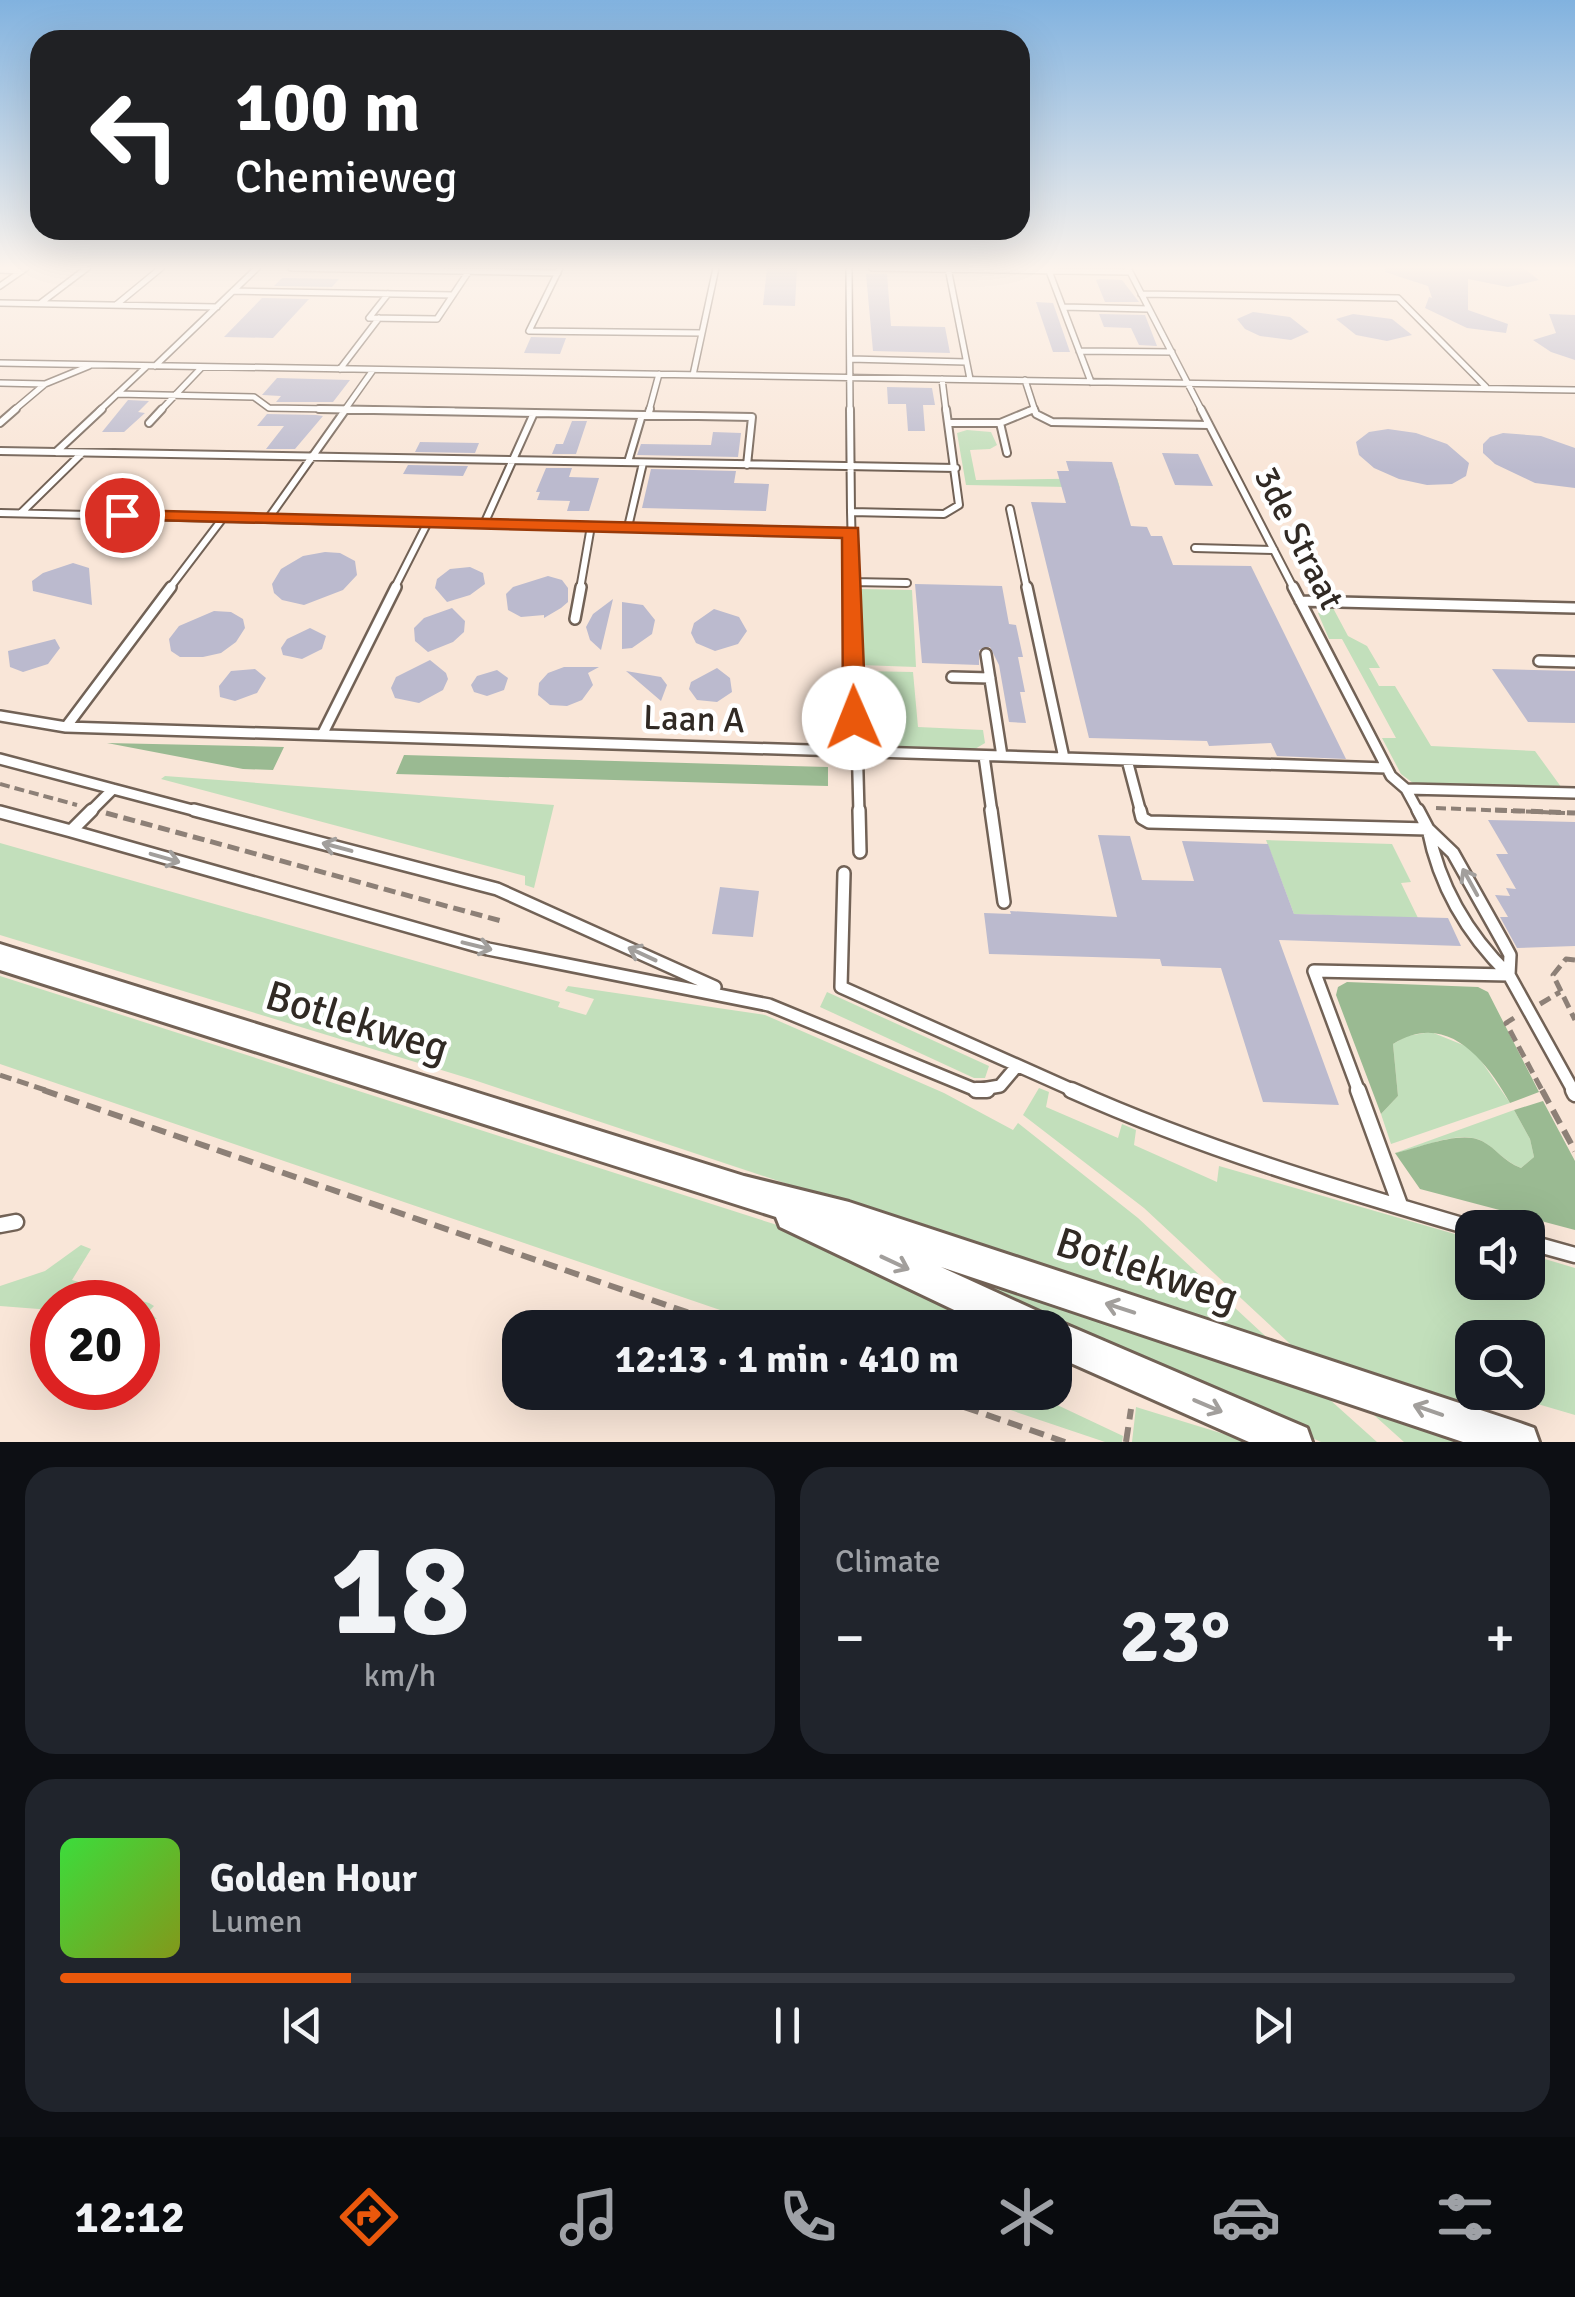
<!DOCTYPE html>
<meta charset="utf-8">
<style>
:root{--surface:#171b24;--page:#20242c;--text:#f1f3f6;--muted:#9ea1a6;--line:#363941;--accent:#ea580c}
body{margin:0;font-family:Signika,sans-serif;background:var(--page);color:var(--text);height:100vh;display:flex;flex-direction:column;font-size:38px;white-space:nowrap}
*{box-sizing:border-box;margin:0}
p{font-size:32px;color:var(--muted)}
.icon{flex:none;width:55px;height:55px;fill:none;stroke:currentColor;stroke-width:2;stroke-linecap:round;stroke-linejoin:round}
.map{position:relative;height:1442px;overflow:hidden}
.details{display:flex;flex-direction:column;gap:25px;padding:25px;background:#0d0f14;flex:1}
.details>*{flex:none}
.banner{position:absolute;left:30px;top:30px;width:1000px;height:210px;border-radius:30px;box-shadow:0 10px 40px #0002;background:#202124;color:#fff;overflow:hidden}
.controls{position:absolute;left:1455px;top:1210px;display:grid;gap:20px}
.controls a{display:grid;place-items:center;width:90px;height:90px;border-radius:20px;background:var(--surface);box-shadow:0 10px 40px #0002;font-size:50px}
.speed{position:absolute;left:30px;top:1280px;display:flex;gap:20px;font-size:50px;font-weight:700;text-align:center}
.speed>*{display:grid;place-content:center;width:130px;height:130px;border-radius:50%;background:var(--surface);box-shadow:0 10px 40px #0002;line-height:1}
.speed .limit{border:15px solid #d22;background:#fff;color:#111}
.pin{position:absolute;display:grid;place-items:center;width:85px;height:85px;color:#fff;margin:-42px;border:5px solid #fff;border-radius:50%;box-shadow:0 2px 10px #0007}
.me{position:absolute;width:110px;margin:-55px;rotate:359deg;stroke-linejoin:round;filter:drop-shadow(0 0 8px #0008)}
.turn{display:flex;align-items:center;gap:35px;height:210px;padding:0 40px;font-size:45px}
.turn .icon{width:130px;height:130px;stroke-width:2.5}
.turn b{display:block;font-size:70px;line-height:85px}
.big{font-size:75px;font-weight:700;line-height:1.1}
.details .tile{flex:1;display:flex;flex-direction:column;justify-content:center;gap:15px;min-width:0;padding:0 35px;border-radius:30px;background:var(--page)}
.details .dial{align-items:center;gap:0}
.dial b{font-size:130px;line-height:1}
.song{display:flex;align-items:center;gap:30px}
.cover{width:120px;height:120px;border-radius:15px;background:linear-gradient(135deg,hsl(120 70% 55%),hsl(70 70% 35%))}
.played{height:10px;border-radius:5px;background:linear-gradient(90deg,var(--accent) 20%,var(--line) 20%)}
.keys{display:flex;justify-content:space-around;direction:ltr}
.heat{display:flex;justify-content:space-between;align-items:center;font-size:55px;direction:ltr}
.details .tiles{flex:1;display:grid;gap:25px;grid-template-columns:1fr 1fr}
.tile:last-child{grid-column:span 2}
.trip{position:absolute;left:502px;top:1310px;width:570px;height:100px;border-radius:30px;background:var(--surface);box-shadow:0 10px 40px #0002;font-weight:700;line-height:100px;text-align:center}
.dock{display:flex;height:160px;justify-content:space-around;align-items:center;background:#090b0e;color:var(--muted)}
.dock .icon{width:70px;height:70px}
.dock .active{color:var(--accent)}
.dock b{font-size:45px;color:var(--text)}
.map>svg:first-child{display:block}
.green{fill:#c2dfbb;fill-rule:evenodd}
.forest{fill:#9aba92}
.building{fill:#bbbace}
.lines{fill:none;stroke-linecap:round;stroke-linejoin:round}
.lane-far4-casing{stroke:#726256;stroke-width:8}
.lane-far3-casing{stroke:#726256;stroke-width:10}
.lane-far2-casing{stroke:#726256;stroke-width:14}
.lane-far1-casing{stroke:#726256;stroke-width:16}
.lane-casing{stroke:#726256;stroke-width:19}
.secondary-casing{stroke:#726256;stroke-width:6}
.path-far2{stroke:#8d8077;stroke-width:4;stroke-dasharray:10 5;stroke-linecap:butt}
.path-far1{stroke:#8d8077;stroke-width:5;stroke-dasharray:12 6;stroke-linecap:butt}
.path{stroke:#8d8077;stroke-width:6;stroke-dasharray:15 8;stroke-linecap:butt}
.lane-far4{stroke:#fff;stroke-width:5}
.lane-far3{stroke:#fff;stroke-width:6}
.lane-far2{stroke:#fff;stroke-width:9}
.lane-far1{stroke:#fff;stroke-width:11}
.lane{stroke:#fff;stroke-width:14}
.secondary{fill:#fff;fill-rule:evenodd}
.oneway{stroke:#a29f9c}
.route{fill:#ea580c;stroke:#983908;stroke-width:2.5}
.labels{text-anchor:middle;dominant-baseline:central;stroke-width:9;stroke-linejoin:round;paint-order:stroke}
.street-label{font-size:35px;fill:#312a24;stroke:#fff}
.near-street-label{font-size:42px;fill:#312a24;stroke:#fff}
</style>
<div class="map">
<svg width="1575" height="1442" viewBox="0 0 1575 1442">
<rect width="100%" height="100%" fill="#f9e6d8"/>
<path class="green" d="M967,430L991,432L997,445L990,449L970,450L976,480L1117,478L1120,488L966,485L957,433Z
M860,589L912,590L916,667L860,665Z
M1333,608L1348,636L1367,646L1380,668H1369L1379,686H1395L1431,746L1535,751L1564,791L1417,786L1401,774L1382,738H1396L1342,639H1329L1318,613Z
M862,671L913,672L918,727L983,730L985,743L975,749L874,746L862,736Z
M165,776L554,805L534,888L525,885V876L161,779Z
M1266,840L1392,844L1411,882L1401,883L1418,918L1294,914Z
M0,843L560,1002L558,1007L586,1015L594,999L565,991L568,986L765,1015L944,1093L1013,1130L1018,1123L1138,1218L1276,1346L474,1080L0,935Z
M0,976L774,1224L828,1245L995,1327H770L0,1064Z
M827,992L989,1066L985,1078H974L820,1007Z
M1431,1032L1473,1049L1510,1103L1391,1144L1381,1114L1398,1096L1393,1044L1407,1036Z
M1039,1088L1049,1092L1046,1107L1118,1138L1122,1124L1136,1130L1134,1145L1217,1182L1219,1166L1472,1239V1282H1528V1254L1575,1268V1415L1517,1398L1518,1409L1507,1405L1464,1406L1301,1354L1144,1208L1023,1115ZM1472,1338H1528V1392H1472Z
M1514,1110L1530,1139L1534,1157L1521,1168C1504,1161 1496,1149 1482,1141C1459,1129 1419,1149 1395,1153Z
M81,1245L91,1249L72,1280L149,1303L154,1306L149,1311L157,1319L138,1317V1302H52V1310L0,1306V1286L45,1271Z
M968,1276L1319,1390L1377,1442H1321L971,1283Z
M960,1393H1054L1053,1403L1123,1436L1122,1442H1105Z
M1136,1407L1250,1442H1132Z
M1365,1407L1478,1442H1404Z"/>
<path class="forest" d="M107,743L284,747L273,770L243,769Z
M404,755L828,767V786L396,774Z
M1347,982L1478,987L1488,992L1539,1092L1510,1103C1486,1060 1447,1010 1393,1044L1398,1096L1381,1114L1336,995L1338,987Z
M1543,1101L1575,1161V1230L1420,1189L1395,1153C1419,1148 1460,1130 1482,1141C1497,1149 1503,1161 1521,1168L1534,1157L1530,1139L1514,1110Z"/>
<path class="building" d="M767,268H797L795,306L763,305Z
M1385,268H1523L1539,280L1508,287L1468,279V310L1508,324L1506,333L1467,328L1425,308L1429,297L1432,298L1428,286L1385,272Z
M866,274H887L891,326L945,327L950,353L873,351Z
M282,278H290L339,279L332,287L274,286Z
M1100,279L1122,280L1139,302H1105L1096,280Z
M262,298L309,299L273,338L224,337Z
M1036,302L1053,303L1070,352H1053Z
M1253,312L1290,317L1309,332L1291,340L1260,336L1245,329L1237,319Z
M1099,314L1145,315L1157,346L1139,345L1131,328L1104,327Z
M1353,314L1392,319L1412,335L1387,341L1356,335L1336,319Z
M1549,314L1575,315V360L1551,352L1533,340L1556,333Z
M531,337L566,338L560,354L524,353Z
M277,378L350,380L333,402H276L281,396L262,395Z
M887,387L932,388L935,405H923L925,431H908L906,404H888Z
M128,400L149,401L138,412L145,413L124,432H102Z
M267,414L316,415L323,416L295,449H266L284,426H257Z
M572,421H587L576,454H552L556,444H563Z
M1388,429L1416,433L1447,444L1469,463L1466,476L1452,484L1427,485L1399,479L1374,468L1359,455L1356,442L1369,432Z
M713,432L741,433L738,457L637,455L641,444L711,445Z
M1503,433L1541,436L1575,448V488L1535,483L1495,464L1483,453V444L1490,437Z
M420,442L479,443L475,453L415,452Z
M1162,453L1198,454L1213,486L1175,485Z
M1066,461L1112,462L1131,526L1147,527L1151,536H1162L1173,565L1251,566L1346,759L1277,756L1271,743L1209,746L1207,741L1089,738L1031,502L1066,503L1057,471H1069Z
M408,465L468,466L463,476L403,474Z
M546,468H572L569,477L599,478L589,511H567L570,501L537,500L540,492H536Z
M651,469L736,471L734,483L769,484L766,511L642,508Z
M325,552L340,553L355,561L357,575L343,590L304,605L282,600L274,593L272,584L281,569L303,556Z
M73,563L89,568L92,605L33,591L32,581L43,573Z
M470,567L483,573L485,584L470,595L447,602L435,588L437,579L450,569Z
M548,576L562,580L568,588V602L561,608L544,618V615L521,617L508,610L506,594L513,587Z
M915,584L1002,586L1009,624L1016,625L1023,657H1018L1025,692H1020L1026,723L1009,722L999,665L990,647L979,650V665L922,663Z
M613,599L601,650L590,640L586,627L593,614Z
M622,602L643,605L655,620L652,634L632,648L622,649Z
M452,608L465,621L464,632L453,642L428,652L415,641L414,628L424,618Z
M714,609L739,617L747,631L738,644L715,651L696,643L691,633L694,623Z
M214,611L231,612L243,619L245,628L236,642L221,653L203,657H180L171,651L169,639L179,626Z
M310,628L326,636L322,649L302,659L283,655L281,648L287,639Z
M55,639L60,648L48,664L23,672L10,667L8,651Z
M430,660L446,673L448,679L443,690L419,703L395,698L391,688L396,677Z
M564,667H599L588,673L593,685L582,700L567,706L550,705L538,695L539,683L548,673Z
M717,668L730,678L732,692L717,702L697,700L689,689L691,682Z
M255,669L266,678L257,693L235,701L220,697L219,686L231,671Z
M1492,669L1575,671V723L1528,722Z
M497,670L508,678L504,690L487,696L474,692L471,685L477,676Z
M626,671L661,677L667,685L661,701Z
M1488,820L1575,822V946L1517,948L1500,917H1508L1495,895L1510,896L1506,888L1516,889L1496,854H1508Z
M1098,835L1130,836L1142,880L1194,881L1182,841L1268,844L1294,914L1448,918L1461,946L1279,940L1339,1105L1263,1102L1221,968L1162,966L1160,959L989,954L984,913L1011,914L1010,911L1117,917Z
M720,887L759,891L753,937L712,934Z"/>
<g class="lines">
<defs>
<path id="lane-far4" d="M291,268L558,273
M560,268L529,331L702,333
M849,268L850,411
M872,268L1130,272
M948,268L970,379
M1128,268L1202,411
M0,270L22,271
M1049,271L1091,382
M0,286L26,268
M233,291L453,295
M388,294L369,318L437,319L469,271
M1141,294L1398,298L1486,387
M42,302L87,268
M0,303L217,307
M116,305L161,268
M1063,307L1149,309
M1079,351L1172,352
M850,359L966,362
M0,363L1575,390
M155,366L257,268
M340,369L379,318
M693,375L716,268
M942,379L946,411
M1025,380L1035,411
M0,383L45,384
M117,394L254,397L269,408L454,411
M13,411L45,384L89,366
M99,411L147,366
M160,411L202,367
M344,411L373,370
M649,411L659,374
M1028,411L1034,409"/>
<path id="lane-far3" d="M319,409L752,417L747,465
M850,409L851,512
M1034,409L1036,414L1052,422L1209,425
M1201,409L1294,589
M648,415L650,409
M0,423L16,409
M149,423L162,409
M949,423H1000L1034,409
M1000,423L1007,453
M0,451L956,468
M56,452L102,409
M628,462L642,415
M1010,509L1027,589
M0,513L851,532
M21,513L82,453
M268,519L346,409
M484,524L534,413
M628,527L643,463
M1195,548L1274,550
M852,582L907,583
M169,589L223,518
M394,589L428,522
M580,589L591,526
M853,589L851,512L944,514L959,505L946,409"/>
<path id="lane-far2" d="M853,587L859,813
M1027,587L1064,758
M1293,587L1391,776L1406,789L1419,813
M1300,601L1575,608
M575,619L581,587
M986,654L1002,756
M1539,661L1575,662
M952,677L990,678
M0,716L66,727L1387,768
M66,727L171,587
M322,735L396,587
M984,756L992,813
M0,759L113,789L89,813
M1127,760L1141,813
M113,789L204,813
M1406,789L1575,793"/>
<path id="lane-far1" d="M194,810L497,889L715,987
M859,810L860,852
M991,810L1004,902
M1140,810L1142,818L1149,822L1428,829
M1418,810L1428,829L1453,853L1503,942L1510,955L1509,975
M0,812L71,831L92,810
M1428,829C1439,885 1468,935 1509,975
M71,831L488,949L769,1005L976,1090L1000,1086L1016,1067
M844,873L841,987L1077,1092
M1359,1092L1314,971L1509,975L1574,1092"/>
<path id="lane" d="M976,1090H987
M1071,1090C1201,1148 1335,1188 1472,1228
M1358,1090L1400,1205
M1573,1090L1575,1094
M0,1225L16,1222
M1528,1242L1575,1255"/>
<path id="secondary" d="M0,944L744,1176L849,1202L1520,1423L1534,1428L1539,1442H1463L941,1267L1046,1315L1049,1322L1055,1320L1307,1428L1312,1442H1249L1055,1356V1328H992L780,1227L776,1217L0,970Z"/>
</defs>
<use href="#lane-far4" class="lane-far4-casing"/>
<use href="#lane-far3" class="lane-far3-casing"/>
<use href="#lane-far2" class="lane-far2-casing"/>
<use href="#lane-far1" class="lane-far1-casing"/>
<use href="#lane" class="lane-casing"/>
<use href="#secondary" class="secondary-casing"/>
<path class="path-far2" d="M0,784L77,805
M1436,808L1565,813"/>
<path class="path-far1" d="M1495,810L1575,813
M106,813L505,922
M1575,960L1566,959L1553,975L1575,1020
M1540,1004L1560,992
M1514,1018L1506,1023L1543,1092
M0,1075L51,1092"/>
<path class="path" d="M43,1090L733,1328
M1542,1090L1575,1151
M921,1392L1065,1442
M1126,1442L1131,1409"/>
<use href="#lane-far4" class="lane-far4"/>
<use href="#lane-far3" class="lane-far3"/>
<use href="#lane-far2" class="lane-far2"/>
<use href="#lane-far1" class="lane-far1"/>
<use href="#lane" class="lane"/>
<use href="#secondary" class="secondary"/>
</g>
<defs><path id="oneway-shaft" d="M-6 0H5M1.5-3L5.5 0L1.5 3" fill="none" stroke-width="1.6" stroke-linecap="round" stroke-linejoin="round" transform="scale(2.5)"/></defs>
<g class="oneway">
<use href="#oneway-shaft" transform="translate(337 847) rotate(-165)"/>
<use href="#oneway-shaft" transform="translate(165 858) rotate(16)"/>
<use href="#oneway-shaft" transform="translate(1470 882) rotate(-119)"/>
<use href="#oneway-shaft" transform="translate(477 946) rotate(14)"/>
<use href="#oneway-shaft" transform="translate(642 954) rotate(-155)"/>
<use href="#oneway-shaft" transform="translate(895 1263) rotate(25)"/>
<use href="#oneway-shaft" transform="translate(1120 1308) rotate(-162)"/>
<use href="#oneway-shaft" transform="translate(1208 1406) rotate(23)"/>
<use href="#oneway-shaft" transform="translate(1428 1410) rotate(-161)"/>
</g>
<linearGradient id="sky" x2="0" y2="1"><stop stop-color="#81b2df"/><stop offset="0.57" stop-color="#fcf4ed"/><stop offset="1" stop-color="#fcf4ed" stop-opacity="0"/></linearGradient>
<rect width="1575" height="470" fill="url(#sky)"/>
<path class="route" d="M122,510L858,528L866,718L854,726L843,718L842,538L116,519L113,515Z"/>
<g class="labels">
<g class="street-label">
<text transform="translate(1299 538) rotate(63)">3de Straat</text>
<text transform="translate(694 719) rotate(2)">Laan A</text>
</g>
<g class="near-street-label">
<text transform="translate(357 1022) rotate(17)">Botlekweg</text>
<text transform="translate(1147 1270) rotate(18)">Botlekweg</text>
</g>
</g>
</svg>
<div class="controls">
<a><svg class="icon" aria-label="sound" viewBox="0 0 24 24"><path d="M4 9h4l5-4v14l-5-4H4zM17 9q2 3 0 6"/></svg></a>
<a><svg class="icon" aria-label="search" viewBox="0 0 24 24"><circle cx="10" cy="10" r="6"/><path d="M15 15l6 6"/></svg></a>
</div>
<div class="speed"><div class="limit">20</div></div>
<div class="pin" style="left:122px;top:515px;background:#d93025"><svg class="icon" aria-label="arrive" viewBox="0 0 24 24"><path d="M6 21V4h12l-3 4 3 4H6"/></svg></div>
<svg class="me" style="left:854px;top:718px" viewBox="-20 -20 40 40"><circle r="19" fill="#fff"/><path d="M0-13L10 11 0 6-10 11z" fill="#ea580c"/></svg>
<div class="trip">12:13 · 1 min · 410 m</div>
<div class="banner">
<div class="turn"><svg class="icon" aria-label="left" viewBox="0 0 24 24"><path d="M17 20v-9H6M10 6l-5 5 5 5"/></svg><div><b>100 m</b>Chemieweg</div></div>
</div>
</div>
<section class="details">
<div class="tiles">
<div class="tile dial"><b>18</b><p>km/h</p></div>
<div class="tile"><p>Climate</p>
<div class="heat"><a>−</a><b class="big">23°</b><a>+</a></div>
</div>
<div class="tile">
<div class="song"><i class="cover"></i><div><b>Golden Hour</b><p>Lumen</p></div></div>
<div class="played"></div>
<div class="keys"><svg class="icon" aria-label="previous" viewBox="0 0 24 24"><path d="M18 5L8 12l10 7zM5 5v14"/></svg><svg class="icon" aria-label="pause" viewBox="0 0 24 24"><path d="M8 5v14M16 5v14"/></svg><svg class="icon" aria-label="next" viewBox="0 0 24 24"><path d="M6 5l10 7-10 7zM19 5v14"/></svg></div>
</div>
</div>
</section>
<nav class="dock">
<b>12:12</b>
<svg class="icon active" aria-label="directions" viewBox="0 0 24 24"><path d="M12 3l9 9-9 9-9-9zM9 14v-3h6M13 9l2 2-2 2"/></svg>
<svg class="icon" aria-label="music" viewBox="0 0 24 24"><path d="M9 18V5l10-2v13"/><circle cx="6" cy="18" r="3"/><circle cx="16" cy="16" r="3"/></svg>
<svg class="icon" aria-label="phone" viewBox="0 0 24 24"><path d="M5 4h4l2 5-3 2q2 4 5 5l2-3 5 2v4C11 20 4 13 5 4z"/></svg>
<svg class="icon" aria-label="climate" viewBox="0 0 24 24"><path d="M12 3v18M4 7l16 10M4 17L20 7"/></svg>
<svg class="icon" aria-label="car" viewBox="0 0 24 24"><path d="M5 17H2v-5l4-1 3-4h7l3 4 3 1v5h-3M9 17h6M6 11h13"/><circle cx="7" cy="17" r="2"/><circle cx="17" cy="17" r="2"/></svg>
<svg class="icon" aria-label="filters" viewBox="0 0 24 24"><path d="M4 7h16M4 17h16"/><circle cx="9" cy="7" r="2"/><circle cx="15" cy="17" r="2"/></svg>
</nav>
